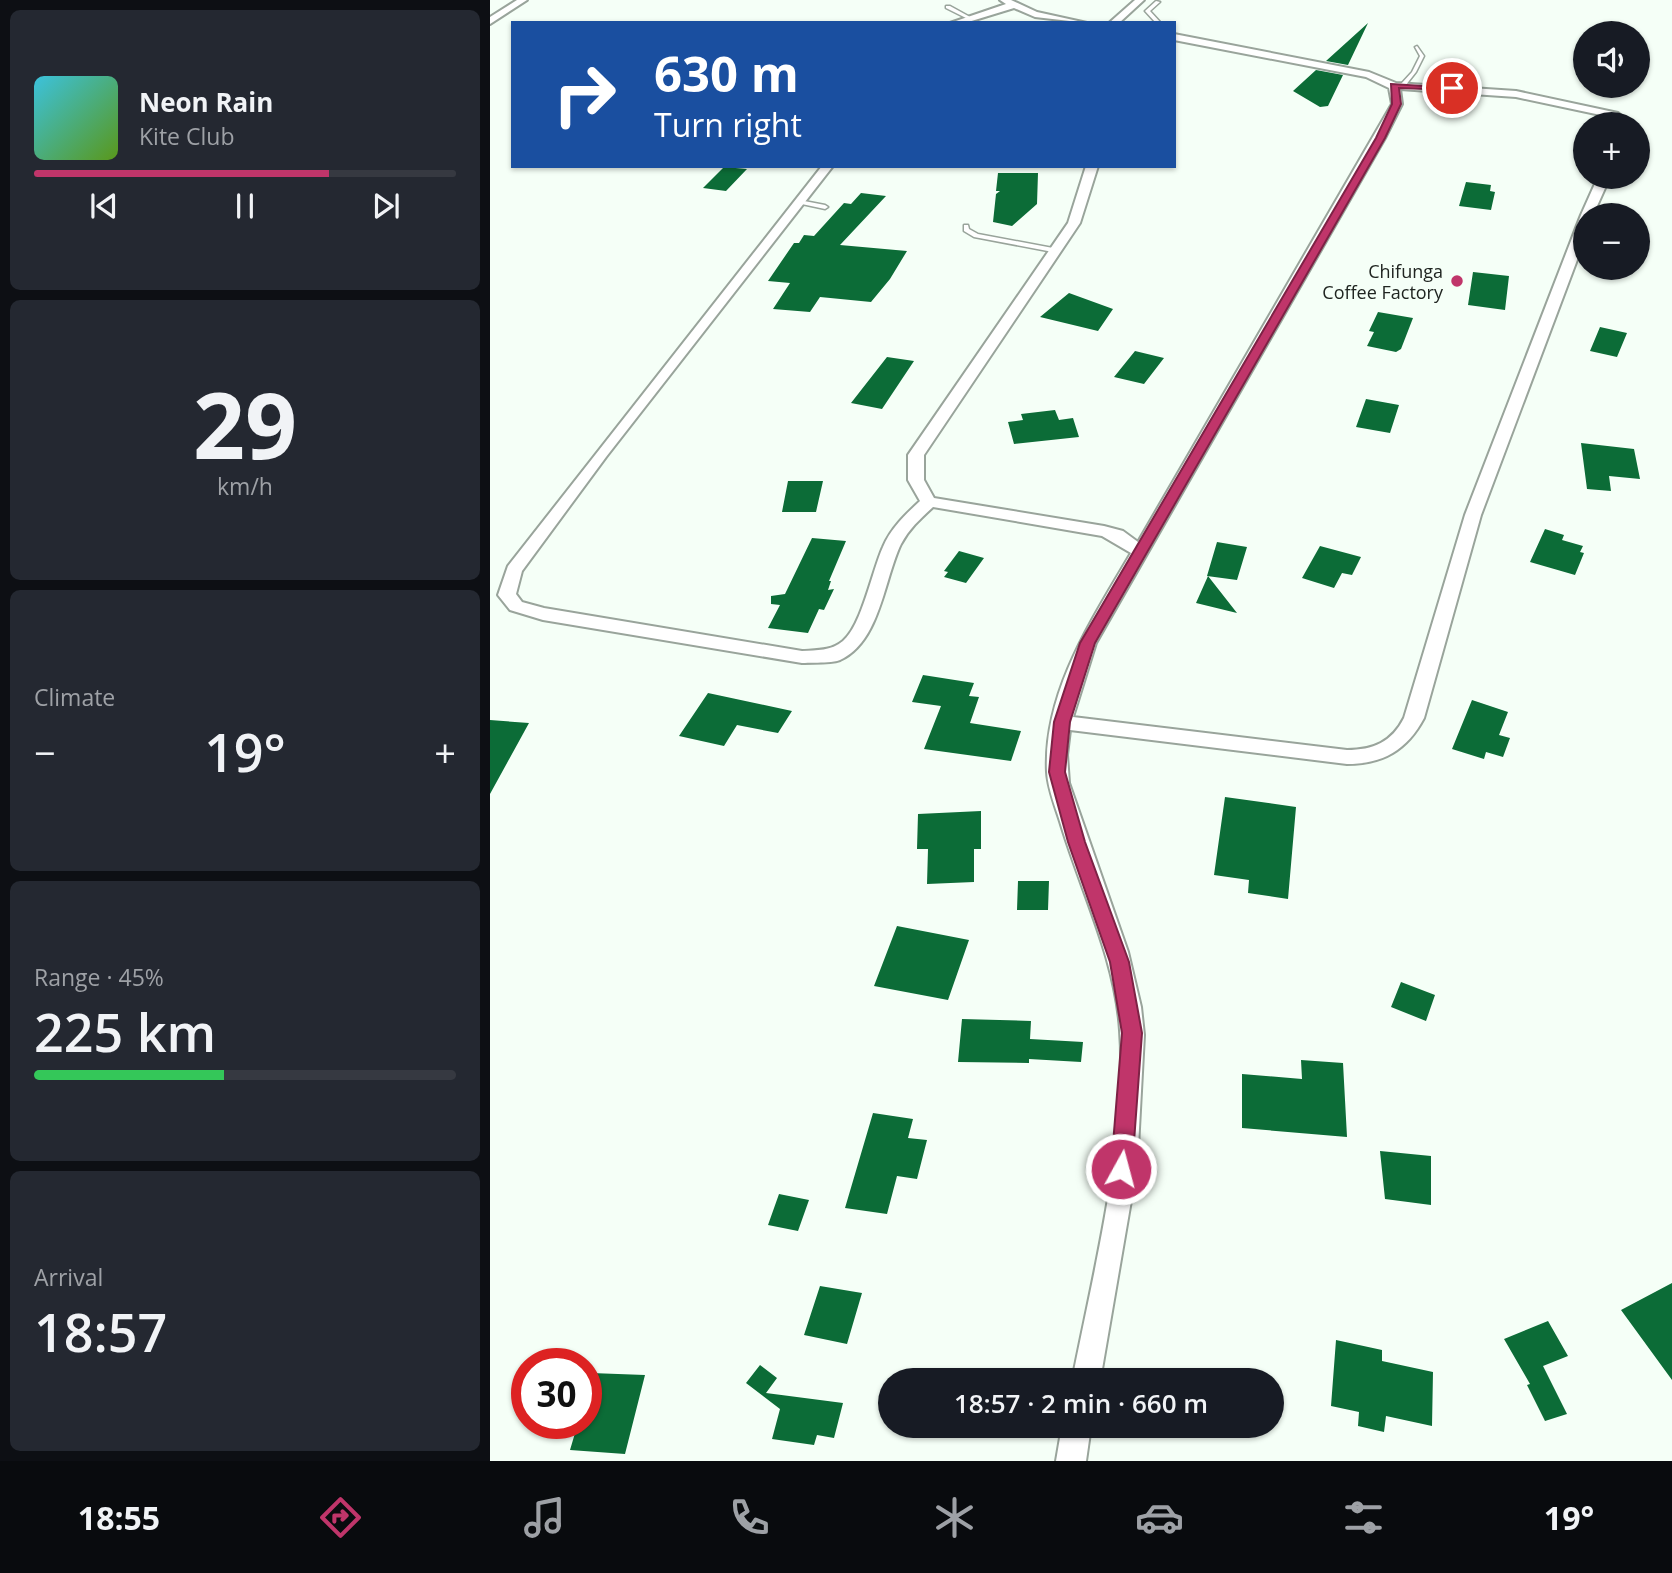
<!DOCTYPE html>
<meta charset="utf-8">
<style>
:root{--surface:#171b24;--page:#242831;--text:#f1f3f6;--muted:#9ea1a6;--line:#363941;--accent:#c0356a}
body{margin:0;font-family:"Open Sans",sans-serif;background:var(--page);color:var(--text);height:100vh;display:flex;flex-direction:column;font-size:26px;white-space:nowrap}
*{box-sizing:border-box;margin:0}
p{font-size:23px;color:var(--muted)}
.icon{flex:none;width:38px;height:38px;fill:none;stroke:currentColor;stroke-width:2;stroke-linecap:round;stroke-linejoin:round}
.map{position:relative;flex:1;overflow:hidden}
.details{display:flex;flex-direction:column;gap:10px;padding:10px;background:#0d0f14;width:490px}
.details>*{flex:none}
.guide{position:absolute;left:21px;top:21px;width:665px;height:147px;border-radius:0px;box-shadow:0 2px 5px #0004;background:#1a4fa0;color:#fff;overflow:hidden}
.buttons{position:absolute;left:1083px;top:21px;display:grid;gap:14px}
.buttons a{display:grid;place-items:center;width:77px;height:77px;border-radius:50%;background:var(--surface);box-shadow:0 2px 5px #0004;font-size:35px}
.speed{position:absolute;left:21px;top:1348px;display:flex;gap:14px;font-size:35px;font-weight:700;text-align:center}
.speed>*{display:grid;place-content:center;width:91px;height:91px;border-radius:50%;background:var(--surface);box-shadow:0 2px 5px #0004;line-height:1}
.speed .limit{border:10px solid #d22;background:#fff;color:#111}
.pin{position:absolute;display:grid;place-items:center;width:60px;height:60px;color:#fff;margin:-30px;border:4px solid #fff;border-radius:50%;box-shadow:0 2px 7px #0007}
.me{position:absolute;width:77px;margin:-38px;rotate:7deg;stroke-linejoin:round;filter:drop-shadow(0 0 5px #0008)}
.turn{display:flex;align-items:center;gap:24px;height:147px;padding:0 28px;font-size:32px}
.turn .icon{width:91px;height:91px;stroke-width:2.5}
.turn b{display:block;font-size:49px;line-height:60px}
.big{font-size:52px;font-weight:600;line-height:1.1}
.details .tile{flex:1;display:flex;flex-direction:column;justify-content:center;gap:10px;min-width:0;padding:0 24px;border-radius:10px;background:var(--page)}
.details .dial{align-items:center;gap:0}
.dial b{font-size:91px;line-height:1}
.song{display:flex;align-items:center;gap:21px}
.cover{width:84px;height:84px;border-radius:10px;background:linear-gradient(135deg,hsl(190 70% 55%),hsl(90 70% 35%))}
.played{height:7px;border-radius:4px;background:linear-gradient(90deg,var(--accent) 70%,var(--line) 70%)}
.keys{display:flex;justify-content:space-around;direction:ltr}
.heat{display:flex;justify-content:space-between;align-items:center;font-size:38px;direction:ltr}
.charge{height:10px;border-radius:5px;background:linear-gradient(90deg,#34c759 45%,var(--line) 0)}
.trip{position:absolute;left:388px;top:1368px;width:406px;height:70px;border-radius:35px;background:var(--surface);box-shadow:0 2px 5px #0004;font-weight:600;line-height:70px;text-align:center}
.menu{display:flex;height:112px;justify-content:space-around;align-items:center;background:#090b0e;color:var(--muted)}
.menu .icon{width:49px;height:49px}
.menu .active{color:var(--accent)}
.menu b{font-size:32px;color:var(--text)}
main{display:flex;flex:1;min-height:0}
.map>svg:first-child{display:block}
.building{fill:#0c6c37}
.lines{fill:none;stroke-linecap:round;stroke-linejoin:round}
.service-casing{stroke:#99a49b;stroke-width:3}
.minor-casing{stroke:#99a49b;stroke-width:4}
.service{fill:#fff;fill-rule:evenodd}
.minor{fill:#fff;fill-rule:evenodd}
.route{fill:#c0356a;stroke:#7d2245;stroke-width:2}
.poi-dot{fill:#c0356a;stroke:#f5fff7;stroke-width:2.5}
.labels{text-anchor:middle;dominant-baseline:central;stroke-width:7;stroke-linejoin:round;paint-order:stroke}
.far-poi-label{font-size:18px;fill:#202521;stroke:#f5fff7;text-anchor:end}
</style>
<main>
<section class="details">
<div class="tile">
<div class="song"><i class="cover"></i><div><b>Neon Rain</b><p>Kite Club</p></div></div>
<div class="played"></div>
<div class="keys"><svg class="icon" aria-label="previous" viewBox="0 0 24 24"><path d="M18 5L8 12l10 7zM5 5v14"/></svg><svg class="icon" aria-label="pause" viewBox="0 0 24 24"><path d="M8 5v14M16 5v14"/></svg><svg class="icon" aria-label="next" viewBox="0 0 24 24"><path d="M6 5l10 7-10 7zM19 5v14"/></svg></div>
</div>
<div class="tile dial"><b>29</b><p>km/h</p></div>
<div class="tile"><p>Climate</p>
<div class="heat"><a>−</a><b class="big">19°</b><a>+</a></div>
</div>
<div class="tile"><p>Range · 45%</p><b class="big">225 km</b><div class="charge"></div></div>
<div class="tile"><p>Arrival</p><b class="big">18:57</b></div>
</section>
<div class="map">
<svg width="1182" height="1461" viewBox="0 0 1182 1461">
<rect width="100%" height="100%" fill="#f5fff7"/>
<path class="building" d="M878,23L858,65L836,61Z
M826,70L853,75L838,106L830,107L803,91Z
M234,167L257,169L236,191L213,188Z
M508,173H548L547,204L522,226L503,222L506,194L510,191H506Z
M976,182L1001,185L1000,191L1005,192L1001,210L969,206Z
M371,193L396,196L350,245L417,251L400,279L381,302L330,297L320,312L283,309L300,283L278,281L304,243H309L314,235L324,236L354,203L361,204Z
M983,272L1019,276L1015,310L978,305Z
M579,293L623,309L608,331L550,317Z
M888,312L923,318L911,349L906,352L877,346L884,332L879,331Z
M1110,327L1137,333L1127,357L1100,351Z
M645,351L674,358L654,384L624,377Z
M397,357L424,361L392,409L361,403Z
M876,399L909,405L900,433L866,427Z
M565,410L569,420L583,418L589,437L524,444L518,422L533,420L531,414Z
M1091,443L1144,449L1150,479L1119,476L1121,491L1097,489Z
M298,481H333L326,512H292Z
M1055,529L1074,535L1072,540L1093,546L1090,552L1094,553L1085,575L1040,562Z
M322,538L356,541L339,581H341L338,590L344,589L334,610L329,609L318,633L278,628L290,605L281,604V596L295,594Z
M727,542L757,547L747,580L717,576Z
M830,546L871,557L862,575L852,573L844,588L812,578Z
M469,551L494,558L476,583L454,577L458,572L454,571Z
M718,576L747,613L706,603Z
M433,675L484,683L479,696L489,697L480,723L531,731L521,761L434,749L451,706L422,702Z
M218,693L302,711L288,733L247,725L234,746L189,736Z
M982,700L1018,712L1009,735L1020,738L1013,757L996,752L994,759L962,749Z
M0,720L39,723L0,794Z
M735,797L806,807L798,899L758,893L759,880L724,875Z
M491,811V849H484V882L437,884L438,849H427L428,814Z
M528,881H559L558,910H527Z
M407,926L479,940L458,1000L384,986Z
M911,982L945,995L936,1021L901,1007Z
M472,1019L541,1021L540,1039L593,1042L591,1062L539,1059V1063L468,1062Z
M811,1060L853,1063L857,1137L752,1128V1074L812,1079Z
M383,1113L423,1119L418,1138L437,1140L427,1179L407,1176L397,1214L355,1208Z
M890,1151L941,1156V1205L895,1199Z
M289,1194L319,1200L308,1231L278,1225Z
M1182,1283V1380L1131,1310Z
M330,1286L372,1293L357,1344L314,1335Z
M1058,1321L1078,1356L1053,1366L1077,1414L1055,1421L1037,1385L1040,1384L1014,1339Z
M846,1340L892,1350V1361L943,1372L942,1426L896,1416L894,1432L868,1426L869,1412L841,1406Z
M270,1365L287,1378L276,1393L353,1403L344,1438L327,1435L324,1445L282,1439L290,1409L256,1383Z
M101,1373L155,1375L135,1454L80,1450L88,1423H96V1392Z"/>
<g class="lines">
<defs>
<path id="service" d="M666,1L670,2L660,11L671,23H666L655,11Z
M456,6H460L480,17L476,18L456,8Z
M927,46L934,56L926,72L915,86H911V84L922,72L930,56L925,47Z
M309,200L335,205L338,207L335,209L307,203V201Z
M474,225H478L479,229L488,234L563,248L566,250L563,252L484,237L474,231Z"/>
<path id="minor" d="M27,0H37L0,24V17Z
M510,0H521L547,12L597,23L545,17L524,8L475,23H460L516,4Z
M645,0H654L629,23H619Z
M684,34L879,72L906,83L1026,91L1128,113L1141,124H1130L1120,117L1026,97L910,89L912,104L895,138L606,643L583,717L857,750C883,750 902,742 914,718L975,515L1091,215L1108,177H1120L1103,215H1096V236L991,515L934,718C917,750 893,764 857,764L580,730L577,755L579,783L638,952L651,1007L654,1035L647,1166L610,1381H582C603,1274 638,1138 630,1030C625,959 593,896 572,828C567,810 558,791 557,772C553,692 603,618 641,553L612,536L443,507C430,519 419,529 411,544C394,579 390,642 350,660C339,664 323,662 312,663L53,620L20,610L8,595L18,566L332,166H343L116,457L32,571L26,594L32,602L54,608L312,651C327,650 341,651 353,641C372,625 382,571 393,547C401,528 415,515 430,501L418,480V455L578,223L596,166H608L590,223L434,455V480L444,498L614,526L633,531L648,542L902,104L899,88L876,77L684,40Z
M572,1426H601L596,1461H566Z"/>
</defs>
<use href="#service" class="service-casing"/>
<use href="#minor" class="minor-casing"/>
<use href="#service" class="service"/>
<use href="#minor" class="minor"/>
</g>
<path class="route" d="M901,84L966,88L962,90L909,88L911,104L895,138L605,643L580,722L575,772L595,842L639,962L652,1033L642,1169L638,1176L631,1179L624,1176L621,1169L632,1033L620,962L578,842L559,772L564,722L590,643L886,138L902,104Z"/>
<circle class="poi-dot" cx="967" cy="281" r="7"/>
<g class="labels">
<g class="far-poi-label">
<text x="953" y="271">Chifunga<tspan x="953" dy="21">Coffee Factory</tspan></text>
</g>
</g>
</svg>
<div class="buttons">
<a><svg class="icon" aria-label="sound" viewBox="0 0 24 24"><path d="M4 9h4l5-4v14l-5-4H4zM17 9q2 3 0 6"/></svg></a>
<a>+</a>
<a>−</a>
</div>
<div class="speed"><div class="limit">30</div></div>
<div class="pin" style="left:962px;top:88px;background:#d93025"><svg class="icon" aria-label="arrive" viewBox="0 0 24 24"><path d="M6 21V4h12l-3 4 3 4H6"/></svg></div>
<svg class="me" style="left:631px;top:1169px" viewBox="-20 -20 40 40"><circle r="17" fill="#c0356a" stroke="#fff" stroke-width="3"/><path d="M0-11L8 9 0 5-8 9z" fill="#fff"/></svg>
<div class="trip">18:57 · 2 min · 660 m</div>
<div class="guide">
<div class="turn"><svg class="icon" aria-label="right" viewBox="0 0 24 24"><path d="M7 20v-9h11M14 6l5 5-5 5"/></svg><div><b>630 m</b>Turn right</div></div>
</div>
</div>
</main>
<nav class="menu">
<b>18:55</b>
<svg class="icon active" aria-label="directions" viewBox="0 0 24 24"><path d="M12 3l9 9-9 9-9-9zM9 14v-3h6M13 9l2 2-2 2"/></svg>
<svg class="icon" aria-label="music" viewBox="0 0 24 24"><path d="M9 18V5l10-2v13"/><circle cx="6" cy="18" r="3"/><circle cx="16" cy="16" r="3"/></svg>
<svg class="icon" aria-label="phone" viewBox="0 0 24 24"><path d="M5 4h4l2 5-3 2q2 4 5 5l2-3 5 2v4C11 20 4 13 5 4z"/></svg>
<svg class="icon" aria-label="climate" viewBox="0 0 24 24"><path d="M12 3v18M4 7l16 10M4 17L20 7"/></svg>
<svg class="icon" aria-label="car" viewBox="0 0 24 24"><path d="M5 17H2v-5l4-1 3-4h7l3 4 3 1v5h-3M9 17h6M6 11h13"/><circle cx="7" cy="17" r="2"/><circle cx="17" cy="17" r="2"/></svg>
<svg class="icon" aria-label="filters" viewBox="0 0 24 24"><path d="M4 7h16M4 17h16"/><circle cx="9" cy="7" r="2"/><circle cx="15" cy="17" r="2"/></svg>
<b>19°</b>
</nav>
